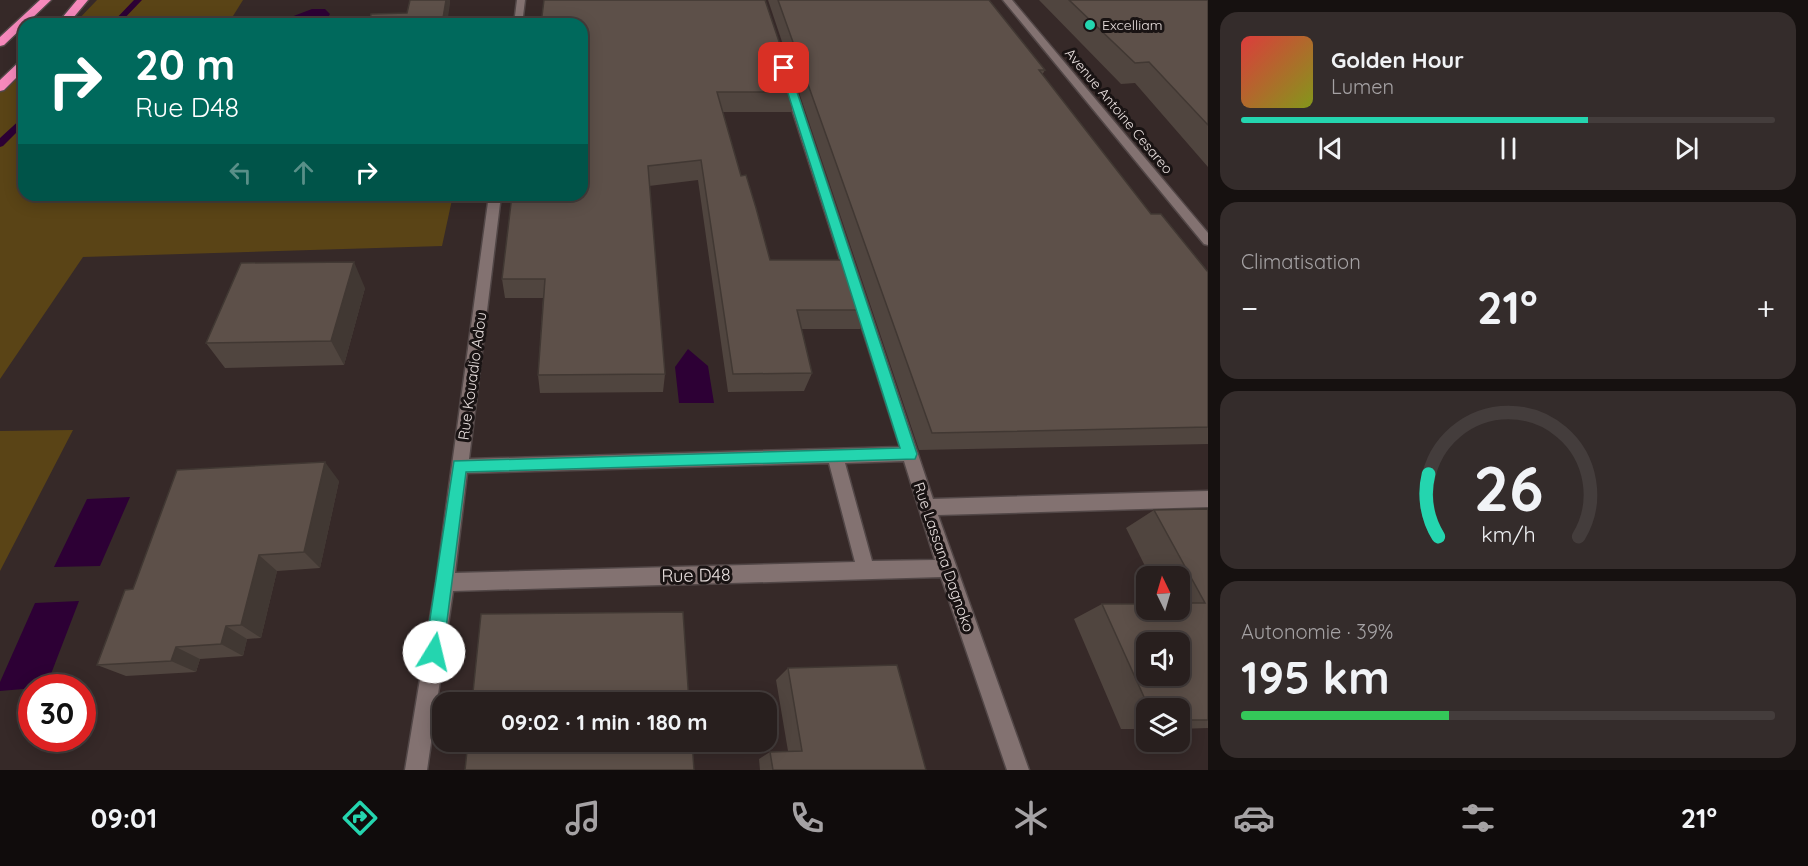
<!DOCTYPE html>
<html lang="fr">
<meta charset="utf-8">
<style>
:root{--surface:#281f1e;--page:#342c2b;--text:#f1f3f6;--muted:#a5a2a4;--line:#443d3c;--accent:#24d5af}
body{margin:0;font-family:Quicksand,sans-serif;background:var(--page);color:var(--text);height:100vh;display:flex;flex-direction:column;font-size:22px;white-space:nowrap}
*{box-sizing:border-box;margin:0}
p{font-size:20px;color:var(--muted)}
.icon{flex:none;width:33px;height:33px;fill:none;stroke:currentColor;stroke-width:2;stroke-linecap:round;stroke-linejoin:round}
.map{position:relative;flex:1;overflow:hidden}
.side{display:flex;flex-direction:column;gap:12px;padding:12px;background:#161110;width:600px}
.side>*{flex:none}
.top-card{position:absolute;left:18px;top:18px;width:570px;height:183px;border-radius:18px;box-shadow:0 3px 15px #0003,0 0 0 2px var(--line);background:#00695c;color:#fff;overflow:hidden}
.needle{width:39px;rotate:355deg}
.fabs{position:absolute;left:1136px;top:566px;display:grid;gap:12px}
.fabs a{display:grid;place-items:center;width:54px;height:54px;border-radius:12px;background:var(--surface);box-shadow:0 3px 15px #0003,0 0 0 2px var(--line);font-size:30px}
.speed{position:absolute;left:18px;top:674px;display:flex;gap:12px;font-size:30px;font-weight:700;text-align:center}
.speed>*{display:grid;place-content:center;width:78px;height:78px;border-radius:50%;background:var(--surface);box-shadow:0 3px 15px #0003,0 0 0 2px var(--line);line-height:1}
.speed .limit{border:9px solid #d22;background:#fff;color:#111}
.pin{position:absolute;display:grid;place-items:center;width:51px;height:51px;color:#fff;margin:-26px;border-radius:12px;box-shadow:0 3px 9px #0006}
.me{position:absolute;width:66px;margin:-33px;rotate:9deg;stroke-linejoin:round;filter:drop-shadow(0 0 4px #0008)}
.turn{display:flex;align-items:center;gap:21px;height:126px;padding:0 18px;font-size:27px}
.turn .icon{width:78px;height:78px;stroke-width:2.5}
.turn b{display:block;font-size:42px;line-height:51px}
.lanes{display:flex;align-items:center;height:57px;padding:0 18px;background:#0003;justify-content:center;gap:30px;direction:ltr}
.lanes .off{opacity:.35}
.big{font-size:45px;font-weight:800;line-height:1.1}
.side .widget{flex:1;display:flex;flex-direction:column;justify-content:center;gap:9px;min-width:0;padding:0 21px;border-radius:18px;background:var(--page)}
.side .dial{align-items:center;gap:0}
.dial svg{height:156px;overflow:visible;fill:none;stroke:var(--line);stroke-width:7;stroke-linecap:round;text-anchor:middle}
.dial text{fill:var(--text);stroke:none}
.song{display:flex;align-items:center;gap:18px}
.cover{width:72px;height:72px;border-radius:9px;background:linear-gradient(135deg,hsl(0 70% 55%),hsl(70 70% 35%))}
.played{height:6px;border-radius:3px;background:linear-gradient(90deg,var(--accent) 65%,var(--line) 65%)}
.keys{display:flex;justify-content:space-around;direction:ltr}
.heat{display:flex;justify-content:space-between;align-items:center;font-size:33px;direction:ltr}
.charge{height:9px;border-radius:4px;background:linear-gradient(90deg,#34c759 39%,var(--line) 0)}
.trip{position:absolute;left:432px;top:692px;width:345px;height:60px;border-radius:18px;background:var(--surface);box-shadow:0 3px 15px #0003,0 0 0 2px var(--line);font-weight:800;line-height:60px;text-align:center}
.menu{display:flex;height:96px;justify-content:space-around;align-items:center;background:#100c0c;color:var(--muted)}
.menu .icon{width:42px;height:42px}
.menu .selected{color:var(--accent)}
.menu b{font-size:27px;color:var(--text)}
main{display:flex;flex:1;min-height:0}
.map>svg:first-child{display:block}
.green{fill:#5a4416}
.water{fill:#2d0035}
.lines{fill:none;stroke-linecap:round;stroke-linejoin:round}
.stream{fill:#2d0035;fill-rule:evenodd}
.minor-casing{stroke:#524747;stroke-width:3}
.highway-casing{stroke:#524747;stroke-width:3}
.minor{fill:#837271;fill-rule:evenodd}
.highway{fill:#f689bc;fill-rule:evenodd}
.wall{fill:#50453f}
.shaded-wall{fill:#413833}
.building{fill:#5d5049;stroke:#413833;stroke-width:1.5;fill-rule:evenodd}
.route{fill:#24d5af;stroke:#178a72;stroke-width:1.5}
.poi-dot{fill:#24d5af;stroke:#191313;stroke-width:2}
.labels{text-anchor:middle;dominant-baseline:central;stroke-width:6;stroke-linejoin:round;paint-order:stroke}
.far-poi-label{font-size:14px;fill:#e9e0df;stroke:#191313;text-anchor:start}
.far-street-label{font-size:14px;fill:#e9e0df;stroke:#191313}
.street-label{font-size:15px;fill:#e9e0df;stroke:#191313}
.near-street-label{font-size:18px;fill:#e9e0df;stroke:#191313}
</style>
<main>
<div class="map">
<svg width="1208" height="770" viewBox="0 0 1208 770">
<rect width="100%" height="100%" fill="#362928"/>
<path class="green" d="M97,0H243L228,24H74Z
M24,69V195H453L442,246L83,257L0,379V91Z
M73,430L0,571V431Z"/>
<path class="water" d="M312,9H325L330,14L324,24L289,23L291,17Z
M688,349L708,366L714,403H679L675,367Z
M130,497L100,566L54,567L87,499Z
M79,601L46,687L0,691V682L35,603Z"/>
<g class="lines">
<path class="stream" d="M134,0H142L119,24H111Z
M24,116V125L3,146L0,147V138Z"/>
<defs>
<path id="minor" d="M517,0H525L522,24H514Z
M1003,0H1012L1208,233V245L1204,244Z
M788,78L793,81L933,499L1208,491V507L938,515L1029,770H1007L941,577L453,591L427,770H405L436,582L489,195H501L469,459L900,447L783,81ZM904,461L935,560L872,561L845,463ZM829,463L855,562L455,573L467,473Z"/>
<path id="highway" d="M40,0H51L4,45L0,46V37Z
M77,0H88L68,24H57Z
M24,60V70L4,90L0,91V80L20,61Z"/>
</defs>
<use href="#minor" class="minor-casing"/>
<use href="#highway" class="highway-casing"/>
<use href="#minor" class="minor"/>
<use href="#highway" class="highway"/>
</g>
<path class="wall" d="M768,0H989L1045,70L1042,75L1151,214L1208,272V444L919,450Z
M1039,0H1208V167L1135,83L1121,84Z
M582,24L796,92L791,112H722L741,176L770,260L869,310L860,329H801L812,373L804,391L728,392L698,180L649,186L665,374L663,392L540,393L538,375L543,298H505L502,279Z
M365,288L344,365L225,368L206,343Z
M339,481L320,568L277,571L261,638L247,639L243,656L200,659L196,672L126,676L97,665Z
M1208,509V728L1179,729V708H1146V729H1121L1074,619L1102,604L1179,609V576H1150L1126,528L1154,510Z
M788,668L926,770H760L759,759L770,752L788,751L776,680Z"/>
<path class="shaded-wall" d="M446,0H450V4L447,24H442Z
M354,262L365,288L344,365L331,341Z
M325,462L339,481L320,568L304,552Z
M259,555L277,571L261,638L241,625Z
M226,626L247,639L243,656L221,644Z
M176,647L200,659L196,672L171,661Z"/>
<path class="building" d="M410,0H446L442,24H369L371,14L407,13Z
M544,0H765L796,92H717L741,176L746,175L756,208L770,260H852L869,310H797L812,373L733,374L701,160L648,166L665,374L538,375L545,279H502L512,195H582V24H541Z
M778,0H989L1045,70H1039L1151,214H1161L1208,272V427L932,433Z
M1069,0H1208V125L1149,62L1135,63Z
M354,262L331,341L206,343L241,263Z
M325,462L304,552L259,555L241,625L226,626L221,644L176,647L171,661L97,665L125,590L133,589L177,470Z
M1208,509V720H1179V708H1149L1102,604H1146V609H1179V603H1205L1154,510ZM1146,642H1179V675H1146Z
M683,612L689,702H472L481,614Z
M897,665L926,770H773L770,752L802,751L788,668Z
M468,741H692L694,770H465Z"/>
<path class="route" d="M784,65L789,68L917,454L915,459L466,472L443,652L441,659L434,661L428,659L425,652L454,461L900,448L780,68Z"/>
<circle class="poi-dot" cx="1090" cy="25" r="6"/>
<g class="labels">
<g class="far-poi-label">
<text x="1102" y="25">Excelliam</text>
</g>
<g class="far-street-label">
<text transform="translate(1119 111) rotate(50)">Avenue Antoine Cesareo</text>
</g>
<g class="street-label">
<text transform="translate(472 376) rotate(-82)">Rue Kouadio Adou</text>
<text transform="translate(944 557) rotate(71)">Rue Lassana Dagnoko</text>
</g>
<g class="near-street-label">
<text transform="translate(696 575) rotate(-1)">Rue D48</text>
</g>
</g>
</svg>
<div class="fabs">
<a><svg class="needle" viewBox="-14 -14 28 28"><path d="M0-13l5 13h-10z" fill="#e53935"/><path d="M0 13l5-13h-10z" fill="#a5a2a4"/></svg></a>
<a><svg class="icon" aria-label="sound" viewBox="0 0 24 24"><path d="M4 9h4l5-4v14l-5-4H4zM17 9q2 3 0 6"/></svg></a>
<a><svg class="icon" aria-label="layers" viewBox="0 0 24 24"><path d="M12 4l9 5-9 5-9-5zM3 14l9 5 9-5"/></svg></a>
</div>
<div class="speed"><div class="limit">30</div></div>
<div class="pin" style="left:784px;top:68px;background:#d93025"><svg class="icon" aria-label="arrive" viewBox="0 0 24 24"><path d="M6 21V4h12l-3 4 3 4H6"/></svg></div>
<svg class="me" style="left:434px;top:652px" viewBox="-20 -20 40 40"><circle r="19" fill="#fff"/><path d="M0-13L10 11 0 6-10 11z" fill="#24d5af"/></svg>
<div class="trip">09:02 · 1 min · 180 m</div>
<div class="top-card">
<div class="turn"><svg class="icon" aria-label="right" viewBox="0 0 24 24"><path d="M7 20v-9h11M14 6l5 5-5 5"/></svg><div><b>20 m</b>Rue D48</div></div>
<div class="lanes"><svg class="icon off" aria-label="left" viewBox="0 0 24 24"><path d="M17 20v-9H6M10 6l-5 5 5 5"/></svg><svg class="icon off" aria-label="ahead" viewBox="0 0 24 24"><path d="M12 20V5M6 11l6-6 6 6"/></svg><svg class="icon" aria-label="right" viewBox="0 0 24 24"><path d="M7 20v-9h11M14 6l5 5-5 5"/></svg></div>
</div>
</div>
<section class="side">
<div class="widget">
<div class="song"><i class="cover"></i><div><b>Golden Hour</b><p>Lumen</p></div></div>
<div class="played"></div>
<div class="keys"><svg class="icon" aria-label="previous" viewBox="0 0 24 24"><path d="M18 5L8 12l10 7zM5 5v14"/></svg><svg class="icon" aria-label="pause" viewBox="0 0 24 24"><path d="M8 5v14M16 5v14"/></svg><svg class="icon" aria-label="next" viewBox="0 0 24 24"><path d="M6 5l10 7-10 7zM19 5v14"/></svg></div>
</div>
<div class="widget"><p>Climatisation</p>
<div class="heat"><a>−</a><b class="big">21°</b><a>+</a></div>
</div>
<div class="widget dial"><svg viewBox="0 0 100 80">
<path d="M14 69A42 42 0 1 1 86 69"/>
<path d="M14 69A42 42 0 0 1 9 37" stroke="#24d5af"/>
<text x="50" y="56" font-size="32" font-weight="700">26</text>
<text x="50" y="72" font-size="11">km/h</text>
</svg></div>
<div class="widget"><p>Autonomie · 39%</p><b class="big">195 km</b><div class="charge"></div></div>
</section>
</main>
<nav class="menu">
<b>09:01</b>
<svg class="icon selected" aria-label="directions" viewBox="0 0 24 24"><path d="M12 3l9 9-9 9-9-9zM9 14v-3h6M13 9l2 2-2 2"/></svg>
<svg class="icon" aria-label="music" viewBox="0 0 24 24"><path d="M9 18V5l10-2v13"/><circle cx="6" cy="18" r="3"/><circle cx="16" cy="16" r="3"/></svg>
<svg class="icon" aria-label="phone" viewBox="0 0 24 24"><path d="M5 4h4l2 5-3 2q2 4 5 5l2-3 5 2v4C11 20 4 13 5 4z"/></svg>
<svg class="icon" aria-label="climate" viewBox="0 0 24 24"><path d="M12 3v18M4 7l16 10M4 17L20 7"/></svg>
<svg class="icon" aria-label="car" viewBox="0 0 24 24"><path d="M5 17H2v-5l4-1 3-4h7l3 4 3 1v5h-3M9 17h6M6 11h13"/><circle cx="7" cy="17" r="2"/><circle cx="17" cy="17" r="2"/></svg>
<svg class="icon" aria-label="filters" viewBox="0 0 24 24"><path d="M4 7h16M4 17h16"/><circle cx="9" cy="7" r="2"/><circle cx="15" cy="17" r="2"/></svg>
<b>21°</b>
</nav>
